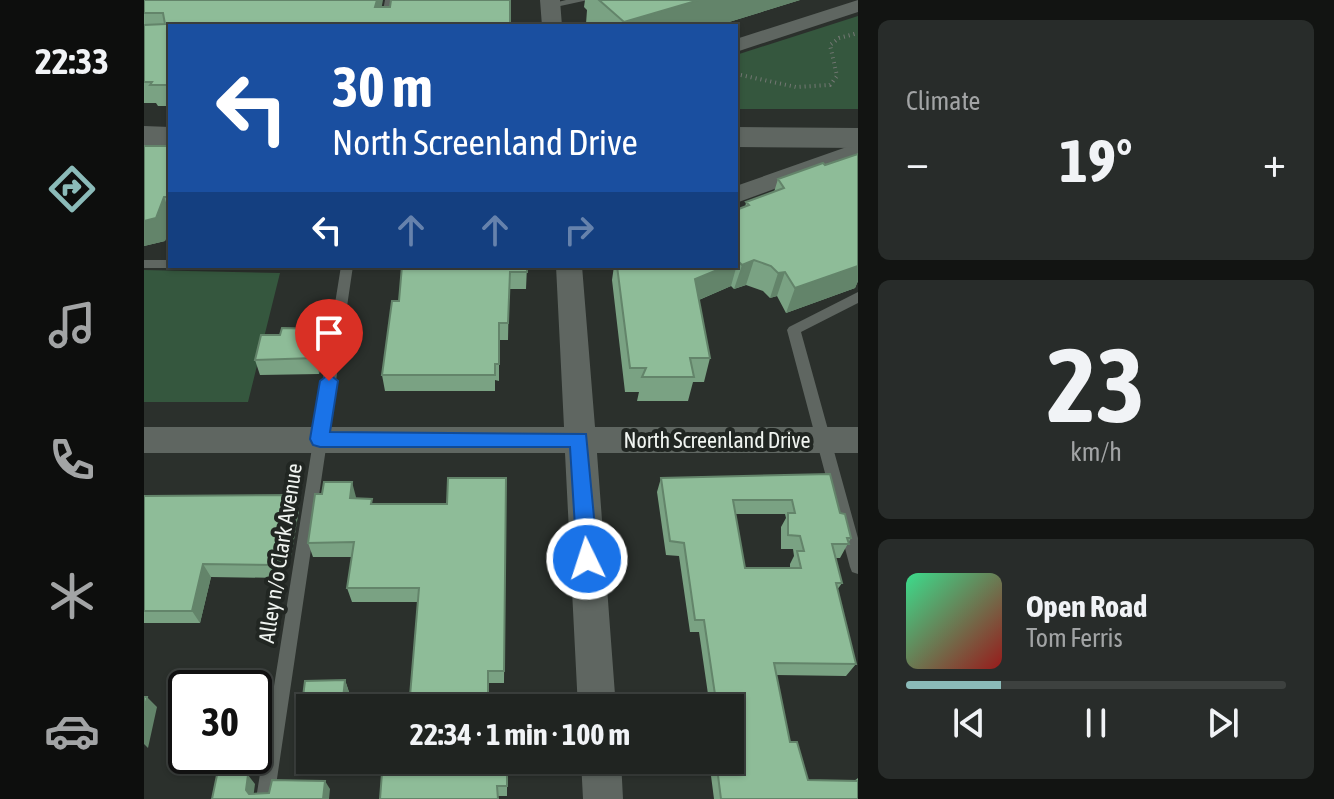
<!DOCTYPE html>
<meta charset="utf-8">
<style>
:root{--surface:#202421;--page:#282c2a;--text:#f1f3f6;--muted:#a2a4a5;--line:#3d413f;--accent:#8bbbb9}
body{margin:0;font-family:"Asap Condensed",sans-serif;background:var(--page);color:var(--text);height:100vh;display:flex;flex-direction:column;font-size:30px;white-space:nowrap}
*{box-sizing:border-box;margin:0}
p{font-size:26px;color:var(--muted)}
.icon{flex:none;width:44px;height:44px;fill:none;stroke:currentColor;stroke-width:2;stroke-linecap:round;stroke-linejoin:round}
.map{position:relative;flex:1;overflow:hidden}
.side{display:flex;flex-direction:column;gap:20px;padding:20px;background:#121412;width:476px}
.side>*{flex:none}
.guide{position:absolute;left:24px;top:24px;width:570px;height:244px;border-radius:0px;box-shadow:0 2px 6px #0004,0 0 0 2px var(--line);background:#1a4fa0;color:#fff;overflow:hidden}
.speed{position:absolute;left:24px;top:670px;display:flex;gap:16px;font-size:40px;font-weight:700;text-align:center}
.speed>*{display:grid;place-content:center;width:104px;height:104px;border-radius:50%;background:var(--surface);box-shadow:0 2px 6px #0004,0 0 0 2px var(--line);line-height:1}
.speed .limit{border:4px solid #111;border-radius:12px;background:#fff;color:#111}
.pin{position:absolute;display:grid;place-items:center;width:68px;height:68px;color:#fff;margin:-82px -34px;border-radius:50% 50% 50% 0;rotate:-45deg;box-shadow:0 0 8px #0007}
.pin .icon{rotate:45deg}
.me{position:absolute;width:88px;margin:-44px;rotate:356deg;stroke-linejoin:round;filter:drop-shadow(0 0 6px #0008)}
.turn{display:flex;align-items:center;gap:28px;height:168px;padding:0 32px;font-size:36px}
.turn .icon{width:104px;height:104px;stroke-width:2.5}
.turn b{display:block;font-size:56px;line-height:68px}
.lanes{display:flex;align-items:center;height:76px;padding:0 32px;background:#0003;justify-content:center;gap:40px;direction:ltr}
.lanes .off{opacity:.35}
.big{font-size:60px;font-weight:700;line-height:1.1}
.side .card{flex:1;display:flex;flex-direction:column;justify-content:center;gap:12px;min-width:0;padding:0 28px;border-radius:12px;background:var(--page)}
.side .dial{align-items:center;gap:0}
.dial b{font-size:104px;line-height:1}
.song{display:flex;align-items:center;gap:24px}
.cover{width:96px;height:96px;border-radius:12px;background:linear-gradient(135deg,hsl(150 70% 55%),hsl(0 70% 35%))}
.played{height:8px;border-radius:4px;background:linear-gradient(90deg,var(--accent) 25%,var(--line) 25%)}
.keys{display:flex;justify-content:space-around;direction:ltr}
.heat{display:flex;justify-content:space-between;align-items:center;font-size:44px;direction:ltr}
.trip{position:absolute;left:152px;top:694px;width:448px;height:80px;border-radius:0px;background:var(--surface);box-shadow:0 2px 6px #0004,0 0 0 2px var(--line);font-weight:700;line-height:80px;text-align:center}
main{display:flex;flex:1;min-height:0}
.dock{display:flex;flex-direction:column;width:144px;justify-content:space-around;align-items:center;background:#0d0e0d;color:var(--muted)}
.dock .icon{width:56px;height:56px}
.dock .on{color:var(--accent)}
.dock b{font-size:36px;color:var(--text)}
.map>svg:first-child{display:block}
.green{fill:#35573e}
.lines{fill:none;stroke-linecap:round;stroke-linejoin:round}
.path{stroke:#747874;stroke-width:4;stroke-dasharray:1 4;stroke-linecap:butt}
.lane{fill:#5f6661;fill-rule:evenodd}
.street{fill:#5f6661;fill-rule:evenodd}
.secondary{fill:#5f6661;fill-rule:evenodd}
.wall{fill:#7aa283;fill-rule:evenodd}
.shaded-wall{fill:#63846a}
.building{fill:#8ebc98;stroke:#63846a;stroke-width:2;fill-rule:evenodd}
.route{fill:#1a73e8;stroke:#114b97;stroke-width:2}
.labels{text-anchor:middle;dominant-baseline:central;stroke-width:8;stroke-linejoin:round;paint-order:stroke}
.street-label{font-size:22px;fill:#f0f4f0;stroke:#212622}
</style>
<main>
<nav class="dock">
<b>22:33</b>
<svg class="icon on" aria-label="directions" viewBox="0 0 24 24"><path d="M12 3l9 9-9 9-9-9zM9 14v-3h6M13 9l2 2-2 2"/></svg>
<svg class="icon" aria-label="music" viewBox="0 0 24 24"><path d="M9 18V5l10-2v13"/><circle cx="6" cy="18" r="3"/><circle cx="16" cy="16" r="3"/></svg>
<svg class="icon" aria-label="phone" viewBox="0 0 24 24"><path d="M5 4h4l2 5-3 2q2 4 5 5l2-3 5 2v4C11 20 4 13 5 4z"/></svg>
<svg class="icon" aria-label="climate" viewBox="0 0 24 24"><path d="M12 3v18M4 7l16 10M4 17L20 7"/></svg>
<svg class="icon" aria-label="car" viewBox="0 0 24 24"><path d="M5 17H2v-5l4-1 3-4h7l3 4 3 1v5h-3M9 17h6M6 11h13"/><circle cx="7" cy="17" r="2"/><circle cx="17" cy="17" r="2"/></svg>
</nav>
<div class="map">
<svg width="714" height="799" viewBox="0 0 714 799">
<rect width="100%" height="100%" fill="#2b302c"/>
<path class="green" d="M714,16V109H592V55Z
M0,270L136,273L104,402H0Z"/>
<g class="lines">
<path class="path" d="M592,74L652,87L686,85L693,76L686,45L695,38L714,33"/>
<path class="lane" d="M241,0H251L246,26H236Z
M422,0H444L407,8L402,5Z
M0,260H26V266H31L26,268H0Z
M197,266H209L130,799H112Z
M714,292V303L657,332L714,538V574L708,572L706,567L643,330L645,327Z"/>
<path class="street" d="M396,0H416L418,26H398Z
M714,0V12L592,52V39Z
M714,143V158L592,203V186Z
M412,266H438L451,427H714V453H453L472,708H434L421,453H0V427H420Z
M437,760H477L479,799H439Z"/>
<path class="secondary" d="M0,126L26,127V147L0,146Z
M592,127L714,128V148L592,147Z"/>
</g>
<path class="wall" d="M0,0L246,7L366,0V26H26V106H14L12,103H0Z
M441,0H656L572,26H444L442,24L443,10L440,7Z
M0,146H26V227L21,241L0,246Z
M714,154V281L711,288L642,313L633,296L626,298L619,291L602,285L590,289L587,286L555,300L566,358L560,382H549L544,401H493L495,392H481L468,280L470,266H592L602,202L630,192L634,179Z
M383,266L382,289H365L364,340H355V381L351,380V391H241L238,375L255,301Z
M176,329L180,344L175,374L116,375L111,360L136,335Z
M686,474L696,513L707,538L696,558H691L698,583L693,590L712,664L702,676L632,675L646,742L664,780L710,781L714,778V799H570L566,768L571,760H586V708H566L555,632H546L535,556L522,555L513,492L517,478ZM591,514H641L642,518L637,527V549H649L650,556L646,564V568H601Z
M362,478L360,683H345L274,602H208L203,588L208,557H169L164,543L212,498L230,504H303Z
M0,495L155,509L147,557H143L139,578L67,577L56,623H0Z
M201,680L205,692L204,708H166V730H161L156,720L161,681Z
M58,756H101V757Z
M239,760H363V796H353Z"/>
<path class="shaded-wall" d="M233,0H239L234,26L231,7Z
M555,0H656L572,26H480V22Z
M20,197L26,213V227L21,241L0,246V221Z
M610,260L602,285L590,289L598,265Z
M594,261L587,286L545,304L551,279L583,266H592V262Z
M714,262V281L711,288L642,313L651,288Z
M641,272L633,296L626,298L634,273Z
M176,329L180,344L175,374L171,358Z
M208,482L212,497L210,513L206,498Z
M150,495L155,509L147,557L142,544Z
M137,544L143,557L139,578L134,565Z
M59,564L67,577L56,623L48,611Z
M201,680L205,692L204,708H198Z
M3,697L13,707L4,748L0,744V711Z
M104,775L111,784L109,799L102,790Z
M181,781L186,789L185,799H179Z"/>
<path class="building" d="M0,0H233L231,7H246L247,0H366V24H343V26H26V85H6L8,82H0V25L21,24L19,13H0Z
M455,0H555L480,22Z
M0,146H26V197H20L12,218L0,221Z
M714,154V266L651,288L641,272L634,273L627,266L610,260L598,265L594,261L592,262V210L605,205L602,202L640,188L634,179L679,163L681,165Z
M258,266H383V272H366L364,323H355V364H351V375H238L248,301H255Z
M473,266H583L551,279L566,358H546L550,377H498L502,368H486Z
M138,328L176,329L171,358L111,360L117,335H136Z
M686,474L696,513L701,514L707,538H703L705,544H688L698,583H692L712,664L630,663L646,742H653L664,780L714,781V799H577L572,760H586V708H573L560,620H551L540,543L526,541L517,478ZM589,500H648L651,513H644V535L656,536L660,551H653L657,568H601Z
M304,478H362L360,671H344V708H265L275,588H203L210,542L164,543L171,494H178L180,482H208L206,498L228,499L227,504H303Z
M150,495L142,544H137L134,565L59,564L48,611H0V496Z
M201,680L198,708H166V719L156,720L161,681Z
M0,697H3L0,711Z
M239,760H363V786H353L354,799H236Z
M73,775H104L102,790L105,794L125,793L128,780L181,781L179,799H68Z"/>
<path class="route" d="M185,374L194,381L186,432L442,434L454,559L451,565L443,568L436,565L433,559L426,447H176L169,445L166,439L176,381Z"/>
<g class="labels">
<g class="street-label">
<text x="573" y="440">North Screenland Drive</text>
<text transform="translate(136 553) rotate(-81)">Alley n/o Clark Avenue</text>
</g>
</g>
</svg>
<div class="speed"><div class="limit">30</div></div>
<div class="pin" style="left:185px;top:381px;background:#d93025"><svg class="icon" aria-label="arrive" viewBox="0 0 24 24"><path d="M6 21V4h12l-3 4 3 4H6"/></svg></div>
<svg class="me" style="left:443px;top:559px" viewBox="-20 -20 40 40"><circle r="17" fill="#1a73e8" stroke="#fff" stroke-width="3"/><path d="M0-11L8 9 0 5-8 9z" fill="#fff"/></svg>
<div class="trip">22:34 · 1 min · 100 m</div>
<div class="guide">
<div class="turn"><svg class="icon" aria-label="left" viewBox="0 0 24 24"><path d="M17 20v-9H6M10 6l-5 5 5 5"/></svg><div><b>30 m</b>North Screenland Drive</div></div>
<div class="lanes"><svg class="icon" aria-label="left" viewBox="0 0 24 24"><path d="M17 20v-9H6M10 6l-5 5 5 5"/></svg><svg class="icon off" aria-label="ahead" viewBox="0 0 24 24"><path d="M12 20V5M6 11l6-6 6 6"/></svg><svg class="icon off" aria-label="ahead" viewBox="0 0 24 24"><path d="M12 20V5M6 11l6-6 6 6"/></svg><svg class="icon off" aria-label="right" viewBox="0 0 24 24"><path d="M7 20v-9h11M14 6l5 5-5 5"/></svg></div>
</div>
</div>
<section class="side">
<div class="card"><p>Climate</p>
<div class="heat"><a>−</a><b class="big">19°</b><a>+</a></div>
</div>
<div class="card dial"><b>23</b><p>km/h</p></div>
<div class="card">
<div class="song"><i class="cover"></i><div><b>Open Road</b><p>Tom Ferris</p></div></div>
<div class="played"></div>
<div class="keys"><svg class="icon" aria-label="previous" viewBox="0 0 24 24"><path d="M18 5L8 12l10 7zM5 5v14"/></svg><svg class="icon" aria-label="pause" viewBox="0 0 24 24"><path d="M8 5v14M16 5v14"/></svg><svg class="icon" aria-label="next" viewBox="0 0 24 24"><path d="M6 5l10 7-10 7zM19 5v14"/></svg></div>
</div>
</section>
</main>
